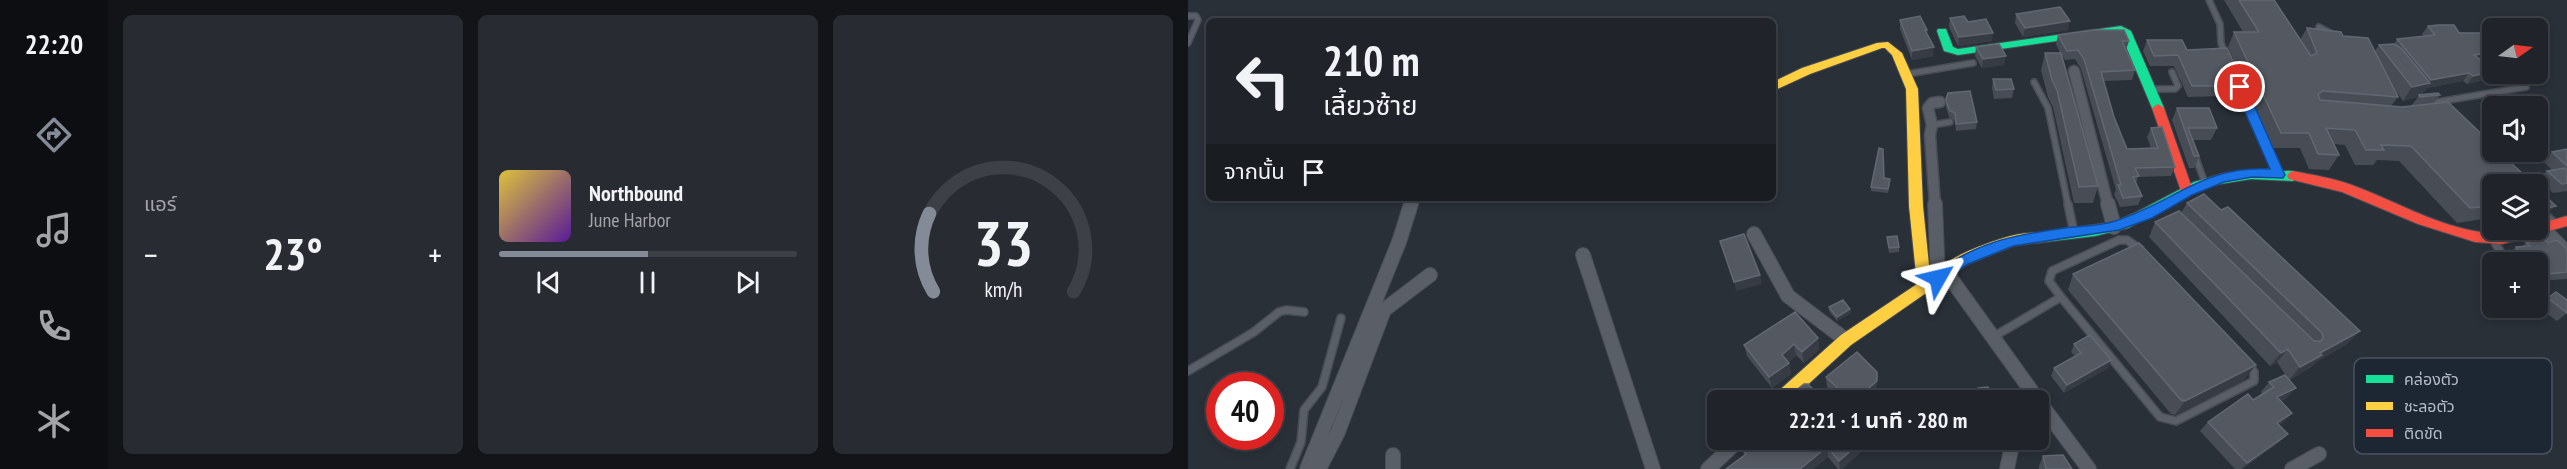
<!DOCTYPE html>
<html lang="th">
<meta charset="utf-8">
<style>
:root{--surface:#20242a;--page:#282c32;--text:#f1f3f6;--muted:#a2a4a8;--line:#3d4147;--accent:#848b96}
body{margin:0;font-family:"PT Sans Narrow","Noto Sans Thai",sans-serif;background:var(--page);color:var(--text);height:100vh;display:flex;flex-direction:column;font-size:22px;white-space:nowrap}
*{box-sizing:border-box;margin:0}
p{font-size:20px;color:var(--muted)}
.icon{flex:none;width:33px;height:33px;fill:none;stroke:currentColor;stroke-width:2;stroke-linecap:round;stroke-linejoin:round}
.map{position:relative;flex:1;overflow:hidden}
.drawer{display:flex;flex-direction:column;gap:15px;padding:15px;background:#121417;width:1080px}
.drawer>*{flex:none}
.banner{position:absolute;left:18px;top:18px;width:570px;height:183px;border-radius:9px;box-shadow:0 3px 9px #0003,0 0 0 2px var(--line);background:#20242a;color:var(--text);overflow:hidden}
.needle{width:39px;rotate:76deg}
.tools{position:absolute;left:1294px;top:18px;display:grid;gap:12px}
.tools a{display:grid;place-items:center;width:66px;height:66px;border-radius:9px;background:var(--surface);box-shadow:0 3px 9px #0003,0 0 0 2px var(--line);font-size:30px}
.speed{position:absolute;left:18px;top:372px;display:flex;gap:12px;font-size:30px;font-weight:700;text-align:center}
.speed>*{display:grid;place-content:center;width:78px;height:78px;border-radius:50%;background:var(--surface);box-shadow:0 3px 9px #0003,0 0 0 2px var(--line);line-height:1}
.speed .limit{border:9px solid #d22;background:#fff;color:#111}
.pin{position:absolute;display:grid;place-items:center;width:51px;height:51px;color:#fff;margin:-26px;border:3px solid #fff;border-radius:50%;box-shadow:0 2px 6px #0007}
.me{position:absolute;width:66px;margin:-33px;rotate:53deg;stroke-linejoin:round;filter:drop-shadow(0 0 4px #0008)}
.turn{display:flex;align-items:center;gap:21px;height:126px;padding:0 18px;font-size:27px}
.turn .icon{width:78px;height:78px;stroke-width:2.5}
.turn b{display:block;font-size:42px;line-height:51px}
.then{display:flex;align-items:center;height:57px;padding:0 18px;background:#0003;gap:12px;font-size:22px}
.big{font-size:45px;font-weight:700;line-height:1.1}
.drawer .widget{flex:1;display:flex;flex-direction:column;justify-content:center;gap:9px;min-width:0;padding:0 21px;border-radius:9px;background:var(--page)}
.drawer .dial{align-items:center;gap:0}
.dial svg{height:156px;overflow:visible;fill:none;stroke:var(--line);stroke-width:7;stroke-linecap:round;text-anchor:middle}
.dial text{fill:var(--text);stroke:none}
.song{display:flex;align-items:center;gap:18px}
.cover{width:72px;height:72px;border-radius:9px;background:linear-gradient(135deg,hsl(50 70% 55%),hsl(270 70% 35%))}
.played{height:6px;border-radius:3px;background:linear-gradient(90deg,var(--accent) 50%,var(--line) 50%)}
.keys{display:flex;justify-content:space-around;direction:ltr}
.heat{display:flex;justify-content:space-between;align-items:center;font-size:33px;direction:ltr}
.drawer .tiles{flex:1;display:grid;gap:15px;grid-template-columns:repeat(3,1fr)}
.trip{position:absolute;left:519px;top:390px;width:342px;height:60px;border-radius:9px;background:var(--surface);box-shadow:0 3px 9px #0003,0 0 0 2px var(--line);font-weight:700;line-height:60px;text-align:center}
main{display:flex;flex:1;min-height:0}
.menu{display:flex;flex-direction:column;width:108px;justify-content:space-around;align-items:center;background:#0d0e11;color:var(--muted)}
.menu .icon{width:42px;height:42px}
.menu .selected{color:var(--accent)}
.menu b{font-size:27px;color:var(--text)}
.map>svg:first-child{display:block}
.lines{fill:none;stroke-linecap:round;stroke-linejoin:round}
.lane-far1-casing{stroke:#484c55;stroke-width:8}
.lane-casing{stroke:#484c55;stroke-width:10}
.street-far1-casing{stroke:#484c55;stroke-width:13}
.street-casing{stroke:#484c55;stroke-width:16}
.fast-casing{stroke:#484c55;stroke-width:2}
.slow-casing{stroke:#484c55;stroke-width:2}
.jam-casing{stroke:#484c55;stroke-width:2}
.lane-far1{stroke:#5a5e66;stroke-width:5}
.lane{stroke:#5a5e66;stroke-width:7}
.street-far1{stroke:#5a5e66;stroke-width:10}
.street{stroke:#5a5e66;stroke-width:14}
.fast{fill:#16e098;fill-rule:evenodd}
.slow{fill:#ffcf43;fill-rule:evenodd}
.jam{fill:#f24e42;fill-rule:evenodd}
.wall{fill:#474c55;fill-rule:evenodd}
.shaded-wall{fill:#373c44}
.building{fill:#535861;stroke:#626872;stroke-width:1.5}
.route{fill:#1a73e8;stroke:#114b97;stroke-width:1.5}
.key{fill:#1d2633;stroke:#4a5360;stroke-width:1.5}
.key-label{font-size:16px;fill:#b4bcc9}
</style>
<main>
<nav class="menu">
<b>22:20</b>
<svg class="icon selected" aria-label="directions" viewBox="0 0 24 24"><path d="M12 3l9 9-9 9-9-9zM9 14v-3h6M13 9l2 2-2 2"/></svg>
<svg class="icon" aria-label="music" viewBox="0 0 24 24"><path d="M9 18V5l10-2v13"/><circle cx="6" cy="18" r="3"/><circle cx="16" cy="16" r="3"/></svg>
<svg class="icon" aria-label="phone" viewBox="0 0 24 24"><path d="M5 4h4l2 5-3 2q2 4 5 5l2-3 5 2v4C11 20 4 13 5 4z"/></svg>
<svg class="icon" aria-label="climate" viewBox="0 0 24 24"><path d="M12 3v18M4 7l16 10M4 17L20 7"/></svg>
</nav>
<section class="drawer">
<div class="tiles">
<div class="widget"><p>แอร์</p>
<div class="heat"><a>−</a><b class="big">23°</b><a>+</a></div>
</div>
<div class="widget">
<div class="song"><i class="cover"></i><div><b>Northbound</b><p>June Harbor</p></div></div>
<div class="played"></div>
<div class="keys"><svg class="icon" aria-label="previous" viewBox="0 0 24 24"><path d="M18 5L8 12l10 7zM5 5v14"/></svg><svg class="icon" aria-label="pause" viewBox="0 0 24 24"><path d="M8 5v14M16 5v14"/></svg><svg class="icon" aria-label="next" viewBox="0 0 24 24"><path d="M6 5l10 7-10 7zM19 5v14"/></svg></div>
</div>
<div class="widget dial"><svg viewBox="0 0 100 80">
<path d="M14 69A42 42 0 1 1 86 69"/>
<path d="M14 69A42 42 0 0 1 12 29" stroke="#848b96"/>
<text x="50" y="56" font-size="32" font-weight="700">33</text>
<text x="50" y="72" font-size="11">km/h</text>
</svg></div>
</div>
</section>
<div class="map">
<svg width="1379" height="469" viewBox="0 0 1379 469">
<rect width="100%" height="100%" fill="#2a3038"/>
<g class="lines">
<defs>
<path id="lane-far1" d="M1021,0L1032,24L1033,43L1037,53
M0,16H8L10,20L0,43
M1131,27L1144,34
M1045,71L1090,174
M719,74L785,63
M846,82L860,108L880,205
M964,89H987L990,86L984,72
M1243,103L1338,87
M744,125L762,122
M1007,156L1017,183"/>
<path id="lane" d="M880,204L886,233
M1350,208L1367,224
M1305,239L1318,262
M873,297L861,281L864,271L931,240H939L952,249
M1342,308L1343,311
M805,337L873,297L972,417L988,421L1066,381V372L1060,363
M0,371L66,332L91,312L98,310L116,312
M102,469L113,442L116,410L134,387L153,318"/>
<path id="street-far1" d="M886,71L920,205
M223,205L225,198
M747,205L742,135L744,125L740,108L744,103L752,102"/>
<path id="street" d="M747,204L750,278
M920,204L926,227
M1355,229L1379,253
M566,234L600,296L658,340
M395,255L465,469
M758,272L850,400
M852,403L901,469
M205,455V469
M119,469L211,242L223,204
M131,469L150,432L196,310L242,275
M520,469L551,440
M819,469L825,440
M1104,469L1131,454"/>
<path id="fast" d="M933,26L943,31L976,108L974,111H966L964,108L932,32L770,55L756,51L749,31L750,29H758L765,47L770,49Z
M1063,170L1105,171L1111,176L1105,181L1063,179L1026,185L1002,195L940,228L907,236L848,243L843,242L841,238L843,234L848,233L926,222L949,212L1006,182L1037,173Z"/>
<path id="slow" d="M700,42L714,53L730,89L735,206L742,275C751,269 760,261 770,256C788,247 834,228 853,234L855,238L853,242L825,246L780,264L663,345L603,400H584L586,395L653,335L729,284L721,206L718,89L704,55L697,48H694L622,74L585,91V82L614,68L689,43Z"/>
<path id="jam" d="M970,104L976,108L1005,191L1004,194H994L993,191L964,108Z
M1105,171C1125,175 1145,178 1164,185C1205,200 1243,223 1286,231C1308,235 1328,230 1350,230V224L1379,216V226L1314,244L1287,242L1230,224L1154,192L1101,179L1099,176L1101,173Z"/>
</defs>
<use href="#lane-far1" class="lane-far1-casing"/>
<use href="#lane" class="lane-casing"/>
<use href="#street-far1" class="street-far1-casing"/>
<use href="#street" class="street-casing"/>
<use href="#fast" class="fast-casing"/>
<use href="#slow" class="slow-casing"/>
<use href="#jam" class="jam-casing"/>
<use href="#lane-far1" class="lane-far1"/>
<use href="#lane" class="lane"/>
<use href="#street-far1" class="street-far1"/>
<use href="#street" class="street"/>
<use href="#fast" class="fast"/>
<use href="#slow" class="slow"/>
<use href="#jam" class="jam"/>
</g>
<path class="wall" d="M1036,0H1086L1112,40L1119,28L1155,36L1187,51L1191,45L1206,44L1209,39L1236,36L1234,34L1240,26L1271,33L1305,48V55L1302,59L1293,61L1301,79L1279,84L1275,81L1239,88L1233,95H1252L1245,104L1305,184V230H1311L1306,231L1295,219L1269,223L1211,161L1189,160L1185,165H1167L1157,145L1146,144L1151,155L1141,170L1121,169L1112,148H1084L1040,47L1046,32H1055ZM1205,87L1215,101L1230,97L1223,106L1214,107L1203,106L1210,97Z
M828,14L880,30L835,37L827,23Z
M762,18L780,22L804,41L770,46L761,27Z
M712,20L739,30V33L745,56L724,60L712,29Z
M870,35L941,41L938,50L947,70L944,80L915,81L926,117L939,149L963,148L959,137L963,128L987,167L983,176L950,177L948,183L954,196L950,205L932,207L926,194L928,190L893,69L887,59L877,60L873,53L910,186L905,203H886L865,107L860,97L853,70L857,53H872L868,44Z
M959,40L999,50L1051,74L1046,84H1039L1040,86L1035,96L1000,97L986,66H962L955,51Z
M788,47L816,65L794,68L787,56Z
M805,79L826,89L824,98L806,99L804,88Z
M758,99L789,122L788,129L768,131L767,121L761,117L758,107Z
M989,108L1029,128L1023,140H1005L1011,156L1006,168H1001L984,120Z
M1379,149V191L1365,193L1350,179L1359,171L1364,170L1355,161L1364,152Z
M696,178L702,183L700,193L683,191V187Z
M999,203L1159,344L1128,362L1122,368L1101,380L1099,398L1093,401L1104,413L1095,422L1091,425L1100,434L1090,443L1054,469H1047L1012,431L1020,422L1065,400L1074,394L1073,392L1081,382L1099,377L1089,362L1082,366L961,237L967,222L993,213Z
M699,237L711,247V252L701,253Z
M1338,243H1360L1379,249V279L1350,281V262H1323L1320,254L1328,247L1334,246Z
M885,274L1056,380L987,415L983,414L880,290Z
M1360,298L1379,300V313L1369,321L1350,307Z
M641,307L662,309L663,313L649,321L641,311Z
M630,338L631,350L616,363L608,355L601,362L603,374L584,388L559,356L556,345Z
M886,344L920,368L876,393L863,376L866,368L887,356L883,352Z
M638,377L689,391L680,399L681,400H652L639,387Z
M790,388L803,400H791L789,392Z
M686,440L654,469H650L640,457L625,469H538L556,455L554,448Z
M855,456L884,469H851V466Z"/>
<path class="shaded-wall" d="M882,21L880,30L835,37L837,28Z
M805,33L804,41L770,46L771,37Z
M746,47L745,56L724,60V51Z
M1305,52V55L1302,59L1280,63L1286,55Z
M818,56L816,65L794,68L795,59Z
M1305,71V73L1301,79L1279,84L1285,76Z
M1281,73L1275,81L1239,88L1232,96L1231,95L1230,97L1215,101L1224,87L1241,83L1243,80Z
M1368,206L1352,220L1350,221V210Z
M572,275L574,284L548,291L546,282Z
M662,309L663,313L649,321V317Z
M1172,331L1159,344L1128,362L1122,368L1101,380L1112,367L1132,353Z
M630,338L631,350L616,363L614,352Z
M606,344L608,355L597,366L601,363L603,374L584,388L581,377L594,355Z
M1100,349L1089,362L1082,366L1093,353Z
M923,360L920,368L876,393L879,385Z
M1068,365L1056,380L987,415L997,401Z
M689,381V391L678,400L674,394Z
M1108,388L1099,398L1080,407L1089,397Z
M1104,413L1095,422L1079,432L1089,423Z
M1100,434L1090,443L1053,469L1059,463Z
M675,440H686L654,469H652L651,461Z
M639,447L640,457L625,469H612Z"/>
<path class="building" d="M1051,0H1086L1123,56L1129,53L1119,28L1153,32L1155,36L1180,38L1210,97L1135,91L1130,94L1132,100L1214,107L1260,102L1305,145V152H1311L1346,184H1305V206L1282,208L1223,146L1193,145L1196,150H1178L1167,130L1138,128L1151,155L1130,154L1121,133H1093L1046,32H1071Z
M872,7L882,21L837,28L828,14Z
M732,16L739,30H737L746,47L724,51L712,20Z
M776,16L780,22L798,19L805,33L771,37L762,18Z
M1250,25H1266L1271,33H1292L1305,48V52L1286,55L1305,69V71L1285,76L1281,73L1243,80L1209,39L1247,35L1240,26Z
M906,30H936L941,41H934L947,70L913,72L926,117L939,149L970,148L963,128L974,127L987,167L947,168L951,176L945,177L954,196L935,198L930,185H933L896,59L890,50L879,51L870,35Z
M959,40H994L999,50L1039,48L1051,74H1034L1040,86H1004L990,55L966,56Z
M811,44L818,56L795,59L788,47Z
M1206,44L1213,48L1242,83L1224,87L1191,45Z
M857,53H873L910,186L891,187L869,90L864,80Z
M805,79H823L826,89L808,90Z
M782,91L789,122L768,124L767,113L761,110L758,99L760,93Z
M1250,93L1252,95L1232,97L1231,95Z
M989,108H1021L1029,128H1000L1011,156H1006Z
M691,148L695,149L696,178L702,179L700,189L683,187Z
M1379,149V166L1364,152Z
M1377,168L1379,170V183L1374,184L1359,171Z
M1350,189L1368,206L1350,210Z
M1016,194L1033,210L1040,207L1172,331L1132,353L1134,355L1112,367L1100,349L1093,353L967,222L991,211L1126,341H1133L1135,338L1134,333L999,203Z
M556,234L572,275L546,282L532,241Z
M709,236L711,247L701,248L699,237Z
M1356,239L1360,243L1369,240L1379,249V272L1350,275V262H1337L1332,255L1328,247L1342,246L1338,243Z
M951,243L1068,365L997,401L993,400L885,274Z
M1368,292L1379,300V313L1360,298Z
M655,300L662,309L649,317L641,307Z
M607,312L630,338L614,352L606,344L594,355L601,363L581,377L556,345Z
M902,335L923,360L879,385L866,368L893,353L886,344Z
M669,352L689,372V381L674,394L681,400H662L638,377Z
M1097,375L1108,388L1089,397L1104,413L1089,423L1100,434L1059,463L1020,422L1060,394L1065,400L1086,387L1081,382Z
M616,384H620L635,400H598L597,399Z
M800,387L803,400H793L790,388Z
M565,440H675L651,461L639,447L612,469H538L558,454L554,448Z
M875,455L884,469H858L855,456Z"/>
<path class="route" d="M1052,83L1058,87L1097,175L1095,178L1064,177L1036,182L1004,195L964,218L931,230L825,246L780,264L755,282H745L743,278L745,274C789,242 825,235 877,228C894,226 912,226 927,221C985,203 1015,165 1082,169L1046,87Z"/>
<rect x="1166" y="358" width="198" height="96" rx="9" class="key"/>
<rect x="1178" y="375" width="27" height="8" fill="#16e098"/>
<rect x="1178" y="402" width="27" height="8" fill="#ffcf43"/>
<rect x="1178" y="429" width="27" height="8" fill="#f24e42"/>
<g class="key-label">
<text x="1216" y="385">คล่องตัว</text>
<text x="1216" y="412">ชะลอตัว</text>
<text x="1216" y="439">ติดขัด</text>
</g>
</svg>
<div class="tools">
<a><svg class="needle" viewBox="-14 -14 28 28"><path d="M0-13l5 13h-10z" fill="#e53935"/><path d="M0 13l5-13h-10z" fill="#a2a4a8"/></svg></a>
<a><svg class="icon" aria-label="sound" viewBox="0 0 24 24"><path d="M4 9h4l5-4v14l-5-4H4zM17 9q2 3 0 6"/></svg></a>
<a><svg class="icon" aria-label="layers" viewBox="0 0 24 24"><path d="M12 4l9 5-9 5-9-5zM3 14l9 5 9-5"/></svg></a>
<a>+</a>
</div>
<div class="speed"><div class="limit">40</div></div>
<div class="pin" style="left:1052px;top:87px;background:#d93025"><svg class="icon" aria-label="arrive" viewBox="0 0 24 24"><path d="M6 21V4h12l-3 4 3 4H6"/></svg></div>
<svg class="me" style="left:750px;top:278px" viewBox="-20 -20 40 40"><path d="M0-17L14 15 0 8-14 15z" fill="#1a73e8" stroke="#fff" stroke-width="4"/></svg>
<div class="trip">22:21 · 1 นาที · 280 m</div>
<div class="banner">
<div class="turn"><svg class="icon" aria-label="left" viewBox="0 0 24 24"><path d="M17 20v-9H6M10 6l-5 5 5 5"/></svg><div><b>210 m</b>เลี้ยวซ้าย</div></div>
<div class="then">จากนั้น<svg class="icon" aria-label="arrive" viewBox="0 0 24 24"><path d="M6 21V4h12l-3 4 3 4H6"/></svg></div>
</div>
</div>
</main>
